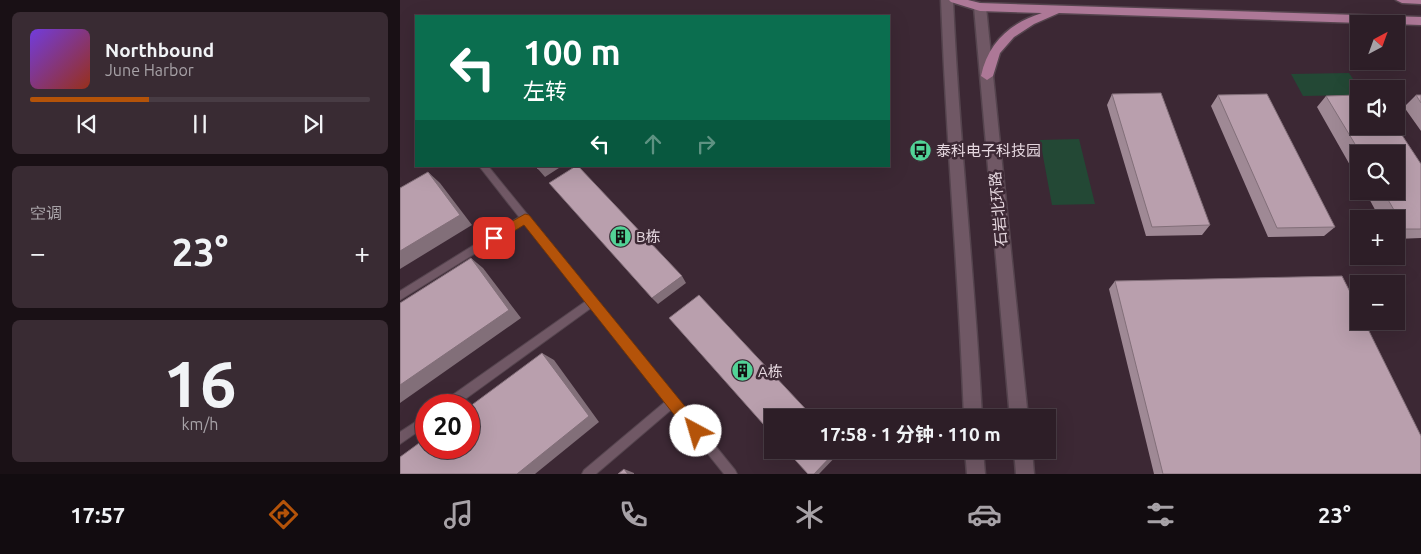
<!DOCTYPE html>
<html lang="zh">
<meta charset="utf-8">
<style>
:root{--surface:#2d1e27;--page:#392b33;--text:#f1f3f6;--muted:#a7a2a7;--line:#483c44;--accent:#b45309}
body{margin:0;font-family:Ubuntu,"Noto Sans SC",sans-serif;background:var(--page);color:var(--text);height:100vh;display:flex;flex-direction:column;font-size:19px;white-space:nowrap}
*{box-sizing:border-box;margin:0}
p{font-size:16px;color:var(--muted)}
.icon{flex:none;width:28px;height:28px;fill:none;stroke:currentColor;stroke-width:2;stroke-linecap:round;stroke-linejoin:round}
.map{position:relative;flex:1;overflow:hidden}
.sheet{display:flex;flex-direction:column;gap:12px;padding:12px;background:#191015;width:400px}
.sheet>*{flex:none}
.guide{position:absolute;left:15px;top:15px;width:475px;height:152px;border-radius:0px;box-shadow:0 5px 20px #0002,0 0 0 1px var(--line);background:#0b6e4f;color:#fff;overflow:hidden}
.needle{width:32px;rotate:41deg}
.controls{position:absolute;left:950px;top:15px;display:grid;gap:10px}
.controls a{display:grid;place-items:center;width:55px;height:55px;border-radius:0px;background:var(--surface);box-shadow:0 5px 20px #0002,0 0 0 1px var(--line);font-size:25px}
.speed{position:absolute;left:15px;top:394px;display:flex;gap:10px;font-size:25px;font-weight:700;text-align:center}
.speed>*{display:grid;place-content:center;width:65px;height:65px;border-radius:50%;background:var(--surface);box-shadow:0 5px 20px #0002,0 0 0 1px var(--line);line-height:1}
.speed .limit{border:8px solid #d22;background:#fff;color:#111}
.pin{position:absolute;display:grid;place-items:center;width:42px;height:42px;color:#fff;margin:-21px;border-radius:10px;box-shadow:0 2px 8px #0006}
.me{position:absolute;width:55px;margin:-28px;rotate:321deg;stroke-linejoin:round;filter:drop-shadow(0 0 4px #0008)}
.turn{display:flex;align-items:center;gap:18px;height:105px;padding:0 25px;font-size:22px}
.turn .icon{width:65px;height:65px;stroke-width:2.5}
.turn b{display:block;font-size:35px;line-height:42px}
.lanes{display:flex;align-items:center;height:48px;padding:0 25px;background:#0003;justify-content:center;gap:25px;direction:ltr}
.lanes .off{opacity:.35}
.big{font-size:38px;font-weight:700;line-height:1.1}
.sheet .tile{flex:1;display:flex;flex-direction:column;justify-content:center;gap:8px;min-width:0;padding:0 18px;border-radius:8px;background:var(--page)}
.sheet .dial{align-items:center;gap:0}
.dial b{font-size:65px;line-height:1}
.song{display:flex;align-items:center;gap:15px}
.cover{width:60px;height:60px;border-radius:8px;background:linear-gradient(135deg,hsl(260 70% 55%),hsl(10 70% 35%))}
.played{height:5px;border-radius:2px;background:linear-gradient(90deg,var(--accent) 35%,var(--line) 35%)}
.keys{display:flex;justify-content:space-around;direction:ltr}
.heat{display:flex;justify-content:space-between;align-items:center;font-size:28px;direction:ltr}
.trip{position:absolute;left:364px;top:409px;width:292px;height:50px;border-radius:0px;background:var(--surface);box-shadow:0 5px 20px #0002,0 0 0 1px var(--line);font-weight:700;line-height:50px;text-align:center}
.menu{display:flex;height:80px;justify-content:space-around;align-items:center;background:#120c10;color:var(--muted)}
.menu .icon{width:35px;height:35px}
.menu .on{color:var(--accent)}
.menu b{font-size:22px;color:var(--text)}
main{display:flex;flex:1;min-height:0}
.map>svg:first-child{display:block}
.green{fill:#234835}
.lines{fill:none;stroke-linecap:round;stroke-linejoin:round}
.lane-casing{stroke:#55444e;stroke-width:2}
.secondary-casing{stroke:#55444e;stroke-width:3}
.primary-casing{stroke:#55444e;stroke-width:3}
.lane{fill:#705865;fill-rule:evenodd}
.secondary{fill:#705865;fill-rule:evenodd}
.primary{fill:#ad7897;fill-rule:evenodd}
.wall{fill:#9f8995}
.shaded-wall{fill:#826f79}
.building{fill:#b99fad;stroke:#826f79}
.route{fill:#b45309;stroke:#753606}
.labels{text-anchor:middle;dominant-baseline:central;stroke-width:5;stroke-linejoin:round;paint-order:stroke}
.poi-label{font-size:15px;fill:#e5d7df;stroke:#3c2834;text-anchor:start}
.street-label{font-size:15px;fill:#e5d7df;stroke:#3c2834}
</style>
<main>
<section class="sheet">
<div class="tile">
<div class="song"><i class="cover"></i><div><b>Northbound</b><p>June Harbor</p></div></div>
<div class="played"></div>
<div class="keys"><svg class="icon" aria-label="previous" viewBox="0 0 24 24"><path d="M18 5L8 12l10 7zM5 5v14"/></svg><svg class="icon" aria-label="pause" viewBox="0 0 24 24"><path d="M8 5v14M16 5v14"/></svg><svg class="icon" aria-label="next" viewBox="0 0 24 24"><path d="M6 5l10 7-10 7zM19 5v14"/></svg></div>
</div>
<div class="tile"><p>空调</p>
<div class="heat"><a>−</a><b class="big">23°</b><a>+</a></div>
</div>
<div class="tile dial"><b>16</b><p>km/h</p></div>
</section>
<div class="map">
<svg width="1021" height="474" viewBox="0 0 1021 474">
<rect width="100%" height="100%" fill="#3c2834"/>
<path class="green" d="M949,73L960,89L959,95L903,96L891,74Z
M679,139L695,204L652,205L640,140Z"/>
<g class="lines">
<defs>
<path id="lane" d="M79,166H88L335,470L337,474H324L272,409L196,474H182L184,470L266,401L191,308L57,405H43L44,401L186,301L124,223L0,300V291L119,217Z
M26,415V426L0,444V432Z"/>
<path id="secondary" d="M541,0H553C559,139 575,278 582,418H564C559,278 546,139 541,0Z
M580,3L586,7L628,418H610L574,7Z
M565,450H583L585,474H567Z
M614,450H632L634,474H616Z"/>
<path id="primary" d="M549,0H568L580,3L1021,17V25L659,13L634,24L614,37L600,53L593,76L587,80L581,76C588,43 610,23 642,13L580,11L551,2Z
M996,0H1021V4L1002,3Z"/>
</defs>
<use href="#lane" class="lane-casing"/>
<use href="#secondary" class="secondary-casing"/>
<use href="#primary" class="primary-casing"/>
<use href="#lane" class="lane"/>
<use href="#secondary" class="secondary"/>
<use href="#primary" class="primary"/>
</g>
<path class="wall" d="M712,94L810,225L802,235L746,236L707,105Z
M818,95L935,227L924,236L868,237L811,106Z
M1016,95H1021V131L1004,107Z
M926,96L1021,164V238L996,239V219H980L965,191H996V154H959V181L917,107Z
M715,281L1021,474H754L709,289Z"/>
<path class="shaded-wall" d="M143,166H162L145,177L138,169Z
M28,172L40,183L72,225L0,269V251Z
M71,258L83,268L121,318L0,403V385Z
M282,276L286,283L258,304L252,298Z
M142,353L154,360L199,422L135,474H117Z
M437,450H442L419,474H414Z
M224,469L234,473V474H228Z"/>
<path class="building" d="M761,93L810,225L752,227L712,94Z
M867,94L935,227L877,228L818,95Z
M959,95V126H996L1021,164V229H1005L983,191H996V154H961L926,96Z
M1016,95H1021V103Z
M135,166H143L138,169Z
M176,166H178L282,276L252,298L149,183Z
M28,172L60,215L0,251V188Z
M71,258L109,310L0,385V303Z
M942,276L959,310V321H964L1021,436V474H763L715,281Z
M299,295L414,418H372V434L269,318Z
M142,353L189,416L117,474H0V457L26,438V448H69V407Z
M386,450H437L414,474H408Z
M224,469L228,474H218Z"/>
<path class="route" d="M125,214L129,215L301,426L303,431L301,436L296,438L291,436L124,225L98,241H90V234Z"/>
<defs>
<symbol id="bus-disc" viewBox="-11 -11 22 22"><circle r="9.5" fill="#52d397" stroke="#3c2834"/><path d="M-5-6H5V4H4V6H2V4H-2V6H-4V4H-5ZM-3.5-4V0h7V-4ZM-3.5 1.2v1.5H-2V1.2ZM2 1.2v1.5H3.5V1.2Z" fill="#111"/></symbol>
<symbol id="building-disc" viewBox="-11 -11 22 22"><circle r="9.5" fill="#52d397" stroke="#3c2834"/><path d="M-4-6H4V6H1V3H-1V6H-4ZM-2.5-4.3h1.7v1.8h-1.7ZM.8-4.3h1.7v1.8H.8ZM-2.5-1h1.7V.8h-1.7ZM.8-1h1.7V.8H.8Z" fill="#111"/></symbol>
</defs>
<g fill-rule="evenodd">
<use href="#bus-disc" x="508" y="138" width="25" height="25"/>
<use href="#building-disc" x="208" y="224" width="25" height="25"/>
<use href="#building-disc" x="330" y="358" width="25" height="25"/>
</g>
<g class="labels">
<g class="poi-label">
<text x="536" y="150">泰科电子科技园</text>
<text x="236" y="236">B栋</text>
<text x="358" y="371">A栋</text>
</g>
<g class="street-label">
<text transform="translate(598 209) rotate(-95)">石岩北环路</text>
</g>
</g>
</svg>
<div class="controls">
<a><svg class="needle" viewBox="-14 -14 28 28"><path d="M0-13l5 13h-10z" fill="#e53935"/><path d="M0 13l5-13h-10z" fill="#a7a2a7"/></svg></a>
<a><svg class="icon" aria-label="sound" viewBox="0 0 24 24"><path d="M4 9h4l5-4v14l-5-4H4zM17 9q2 3 0 6"/></svg></a>
<a><svg class="icon" aria-label="search" viewBox="0 0 24 24"><circle cx="10" cy="10" r="6"/><path d="M15 15l6 6"/></svg></a>
<a>+</a>
<a>−</a>
</div>
<div class="speed"><div class="limit">20</div></div>
<div class="pin" style="left:94px;top:238px;background:#d93025"><svg class="icon" aria-label="arrive" viewBox="0 0 24 24"><path d="M6 21V4h12l-3 4 3 4H6"/></svg></div>
<svg class="me" style="left:296px;top:431px" viewBox="-20 -20 40 40"><circle r="19" fill="#fff"/><path d="M0-13L10 11 0 6-10 11z" fill="#b45309"/></svg>
<div class="trip">17:58 · 1 分钟 · 110 m</div>
<div class="guide">
<div class="turn"><svg class="icon" aria-label="left" viewBox="0 0 24 24"><path d="M17 20v-9H6M10 6l-5 5 5 5"/></svg><div><b>100 m</b>左转</div></div>
<div class="lanes"><svg class="icon" aria-label="left" viewBox="0 0 24 24"><path d="M17 20v-9H6M10 6l-5 5 5 5"/></svg><svg class="icon off" aria-label="ahead" viewBox="0 0 24 24"><path d="M12 20V5M6 11l6-6 6 6"/></svg><svg class="icon off" aria-label="right" viewBox="0 0 24 24"><path d="M7 20v-9h11M14 6l5 5-5 5"/></svg></div>
</div>
</div>
</main>
<nav class="menu">
<b>17:57</b>
<svg class="icon on" aria-label="directions" viewBox="0 0 24 24"><path d="M12 3l9 9-9 9-9-9zM9 14v-3h6M13 9l2 2-2 2"/></svg>
<svg class="icon" aria-label="music" viewBox="0 0 24 24"><path d="M9 18V5l10-2v13"/><circle cx="6" cy="18" r="3"/><circle cx="16" cy="16" r="3"/></svg>
<svg class="icon" aria-label="phone" viewBox="0 0 24 24"><path d="M5 4h4l2 5-3 2q2 4 5 5l2-3 5 2v4C11 20 4 13 5 4z"/></svg>
<svg class="icon" aria-label="climate" viewBox="0 0 24 24"><path d="M12 3v18M4 7l16 10M4 17L20 7"/></svg>
<svg class="icon" aria-label="car" viewBox="0 0 24 24"><path d="M5 17H2v-5l4-1 3-4h7l3 4 3 1v5h-3M9 17h6M6 11h13"/><circle cx="7" cy="17" r="2"/><circle cx="17" cy="17" r="2"/></svg>
<svg class="icon" aria-label="filters" viewBox="0 0 24 24"><path d="M4 7h16M4 17h16"/><circle cx="9" cy="7" r="2"/><circle cx="15" cy="17" r="2"/></svg>
<b>23°</b>
</nav>
